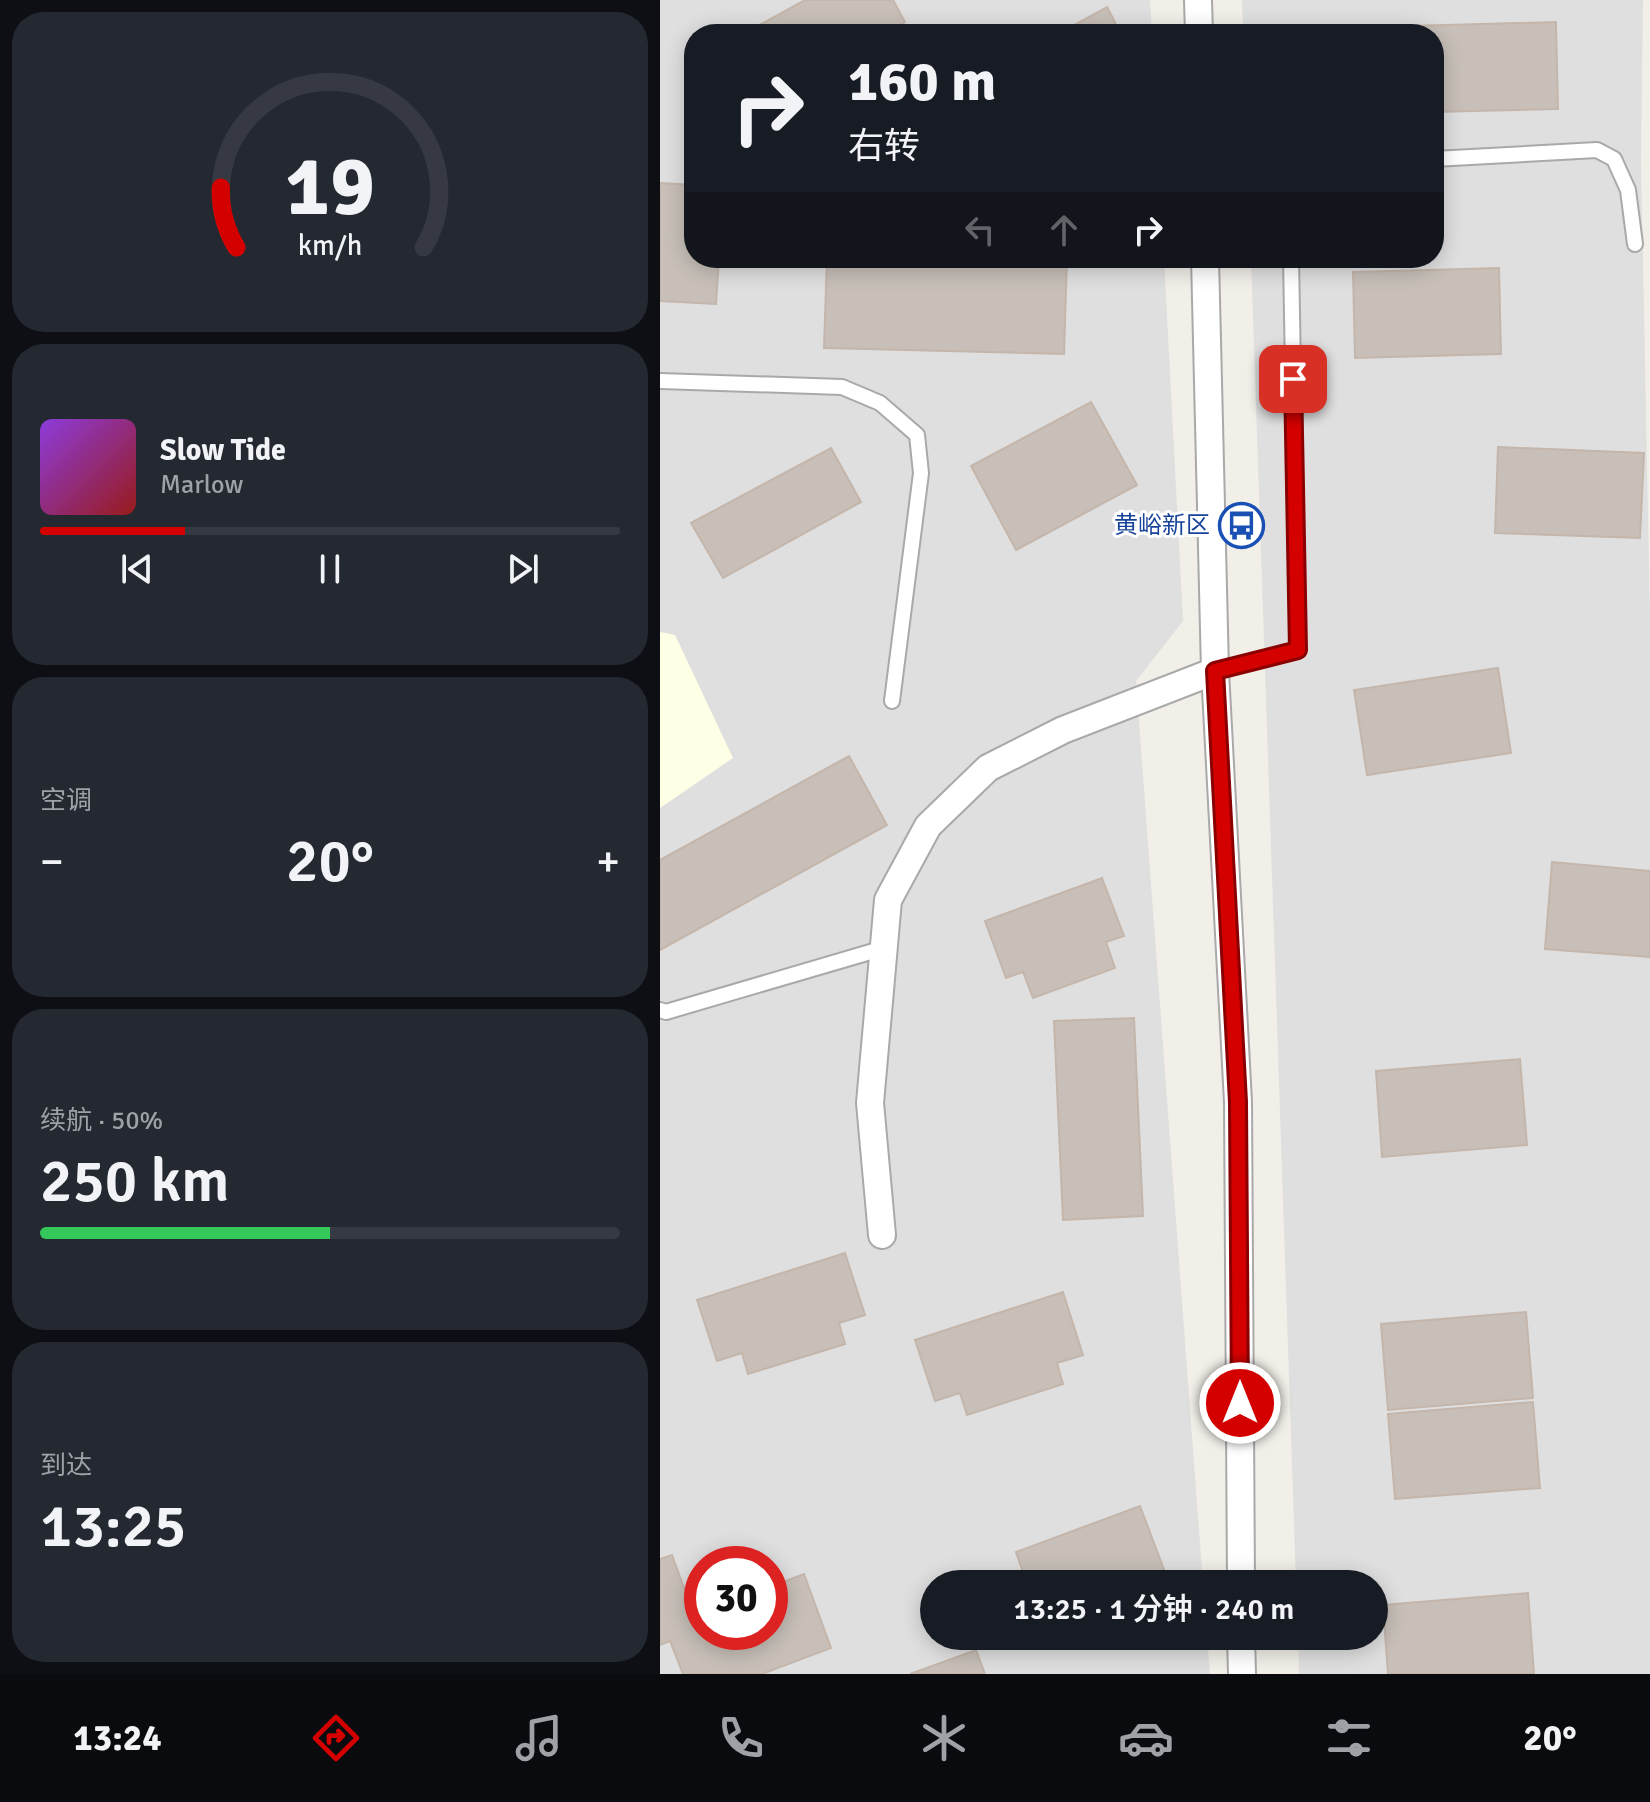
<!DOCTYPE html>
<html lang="zh">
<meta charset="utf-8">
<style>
:root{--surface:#171b24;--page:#242831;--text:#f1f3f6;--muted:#9ea1a6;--line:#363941;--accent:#d40000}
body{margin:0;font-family:Signika,"Noto Sans SC",sans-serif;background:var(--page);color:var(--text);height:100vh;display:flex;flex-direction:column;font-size:30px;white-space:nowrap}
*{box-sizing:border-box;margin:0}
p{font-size:26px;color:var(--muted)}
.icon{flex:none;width:44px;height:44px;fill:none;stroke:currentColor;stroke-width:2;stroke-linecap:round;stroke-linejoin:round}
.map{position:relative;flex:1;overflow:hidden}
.details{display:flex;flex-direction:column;gap:12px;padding:12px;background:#0d0f14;width:660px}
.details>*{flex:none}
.top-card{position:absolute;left:24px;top:24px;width:760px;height:244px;border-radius:32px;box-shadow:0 4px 20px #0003;background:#171b24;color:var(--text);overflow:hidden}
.speed{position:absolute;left:24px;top:1546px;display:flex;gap:16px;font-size:40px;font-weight:700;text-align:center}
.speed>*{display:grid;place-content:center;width:104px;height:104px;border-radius:50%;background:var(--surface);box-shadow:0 4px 20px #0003;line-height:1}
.speed .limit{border:12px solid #d22;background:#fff;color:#111}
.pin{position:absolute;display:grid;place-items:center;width:68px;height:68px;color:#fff;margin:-34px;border-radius:16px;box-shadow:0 4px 12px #0006}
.me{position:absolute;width:88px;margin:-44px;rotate:0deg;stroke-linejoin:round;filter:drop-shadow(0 0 6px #0008)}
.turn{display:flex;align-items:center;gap:28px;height:168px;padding:0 32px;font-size:36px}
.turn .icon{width:104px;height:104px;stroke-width:2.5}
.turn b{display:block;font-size:56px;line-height:68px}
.lanes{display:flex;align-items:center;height:76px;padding:0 32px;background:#0003;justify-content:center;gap:40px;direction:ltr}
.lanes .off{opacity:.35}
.big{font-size:60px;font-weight:600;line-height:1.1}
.details .tile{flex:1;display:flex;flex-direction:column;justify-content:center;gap:12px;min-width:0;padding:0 28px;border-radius:32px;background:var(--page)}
.details .dial{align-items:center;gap:0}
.dial svg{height:208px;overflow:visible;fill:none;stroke:var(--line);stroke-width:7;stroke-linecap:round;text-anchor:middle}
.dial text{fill:var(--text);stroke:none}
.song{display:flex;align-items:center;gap:24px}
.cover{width:96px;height:96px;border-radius:12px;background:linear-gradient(135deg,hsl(270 70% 55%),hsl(0 70% 35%))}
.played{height:8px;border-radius:4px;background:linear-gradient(90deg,var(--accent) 25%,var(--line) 25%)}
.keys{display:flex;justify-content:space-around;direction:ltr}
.heat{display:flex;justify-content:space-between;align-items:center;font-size:44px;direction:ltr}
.charge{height:12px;border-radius:6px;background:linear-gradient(90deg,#34c759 50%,var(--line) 0)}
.trip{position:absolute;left:260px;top:1570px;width:468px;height:80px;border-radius:40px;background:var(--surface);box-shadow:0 4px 20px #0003;font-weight:600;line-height:80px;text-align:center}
.dock{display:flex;height:128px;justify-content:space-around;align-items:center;background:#090b0e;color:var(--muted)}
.dock .icon{width:56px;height:56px}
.dock .on{color:var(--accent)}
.dock b{font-size:36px;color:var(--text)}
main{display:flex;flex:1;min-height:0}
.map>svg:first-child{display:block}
.residential{fill:#e0dfdf;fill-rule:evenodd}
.education{fill:#ffffe5}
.building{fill:#c7bfb8;stroke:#c4b6ab;stroke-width:2}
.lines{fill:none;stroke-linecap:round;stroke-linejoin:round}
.lane-casing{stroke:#a9a9a9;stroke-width:18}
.street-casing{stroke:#a9a9a9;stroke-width:30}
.lane{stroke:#fff;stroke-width:14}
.street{stroke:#fff;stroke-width:26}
.route-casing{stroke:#8a0000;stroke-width:20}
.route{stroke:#d40000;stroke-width:14}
.labels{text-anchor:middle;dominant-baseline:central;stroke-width:6;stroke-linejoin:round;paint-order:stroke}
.transit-label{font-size:24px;fill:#164399;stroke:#fff;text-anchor:end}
</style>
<main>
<section class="details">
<div class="tile dial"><svg viewBox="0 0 100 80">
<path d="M14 69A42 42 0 1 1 86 69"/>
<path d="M14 69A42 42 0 0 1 8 46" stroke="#d40000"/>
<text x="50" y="56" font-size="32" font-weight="700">19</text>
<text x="50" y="72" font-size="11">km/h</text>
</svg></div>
<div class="tile">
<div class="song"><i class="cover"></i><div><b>Slow Tide</b><p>Marlow</p></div></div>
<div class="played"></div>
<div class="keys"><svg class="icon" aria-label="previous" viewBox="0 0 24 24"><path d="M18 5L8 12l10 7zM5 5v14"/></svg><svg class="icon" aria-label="pause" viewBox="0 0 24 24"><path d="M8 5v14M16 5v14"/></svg><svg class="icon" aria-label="next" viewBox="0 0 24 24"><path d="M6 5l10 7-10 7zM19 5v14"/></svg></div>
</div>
<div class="tile"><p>空调</p>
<div class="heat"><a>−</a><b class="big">20°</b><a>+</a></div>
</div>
<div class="tile"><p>续航 · 50%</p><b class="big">250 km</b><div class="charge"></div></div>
<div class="tile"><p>到达</p><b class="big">13:25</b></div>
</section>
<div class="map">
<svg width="990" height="1674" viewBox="0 0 990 1674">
<rect width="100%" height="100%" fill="#f2efe9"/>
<path class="residential" d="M0,0H490L492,34H34V258H504L523,621L476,681L543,1584H274V1636H547L550,1674H0ZM42,1564H110V1632H42Z
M582,0H983L981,162L990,617V1674H639L638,1636H714V1584H636L591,258H774V34H583Z"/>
<path class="education" d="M0,632L15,635L73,758L0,808Z"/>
<path class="building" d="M145,0H233L245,22L224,34H83Z
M447,7L461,34H398Z
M896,22L898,109L774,112V34H751L750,26Z
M0,183L34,185V258H59L56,304L0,301Z
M167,258H407L404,354L164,348Z
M839,268L841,354L695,358L693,272Z
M431,402L477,485L356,550L311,466Z
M838,447L984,453L980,538L835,533Z
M171,448L201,502L63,578L31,523Z
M838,668L851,753L707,775L694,690Z
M189,756L227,825L0,950V860Z
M892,862L990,871V957L885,949Z
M442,878L464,936L446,942L455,968L373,998L363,972L346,978L325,921Z
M474,1018L483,1216L403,1220L394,1021Z
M860,1059L867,1145L722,1157L716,1071Z
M185,1253L205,1315L179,1323L185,1344L88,1374L82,1353L57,1361L37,1300Z
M403,1292L423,1355L397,1363L403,1384L307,1415L300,1393L275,1401L255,1340Z
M866,1312L873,1398L728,1410L721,1324Z
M873,1402L880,1488L735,1499L728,1414Z
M480,1506L506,1575L483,1584H367L356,1552Z
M12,1555L34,1615L42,1612V1632H110V1587L144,1574L171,1648L102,1674H23L10,1641L0,1645V1559Z
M868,1593L874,1674H728L723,1605Z
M316,1650L325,1674H250Z"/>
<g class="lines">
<defs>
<path id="lane" d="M774,159L937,150L954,159L968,190L975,244
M0,381L182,387L220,403L257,435L261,473L232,701
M555,671L638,650L631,258
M0,1010L6,1012L224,948"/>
<path id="street" d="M538,0L539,34
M545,258L555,671L578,1102L581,1584
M222,1235L210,1103L228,900L268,826L328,768L403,730L555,671
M581,1636L582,1674"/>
</defs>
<use href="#lane" class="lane-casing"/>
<use href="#street" class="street-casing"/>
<use href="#lane" class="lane"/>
<use href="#street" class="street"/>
</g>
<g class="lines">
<defs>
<path id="route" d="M580,1403L578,1102L555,671L638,650L633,379"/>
</defs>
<use href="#route" class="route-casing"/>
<use href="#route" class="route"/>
</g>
<defs>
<symbol id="bus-ring" viewBox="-11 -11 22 22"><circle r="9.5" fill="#fff" stroke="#1a4fb4" stroke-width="1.5"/><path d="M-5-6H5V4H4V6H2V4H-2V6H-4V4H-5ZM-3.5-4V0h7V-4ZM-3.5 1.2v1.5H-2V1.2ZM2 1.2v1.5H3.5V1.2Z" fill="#1a4fb4"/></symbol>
</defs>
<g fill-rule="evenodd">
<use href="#bus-ring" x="556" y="500" width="51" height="51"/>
</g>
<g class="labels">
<g class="transit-label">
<text x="550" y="525">黄峪新区</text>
</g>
</g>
</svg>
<div class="speed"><div class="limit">30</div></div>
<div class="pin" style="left:633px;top:379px;background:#d93025"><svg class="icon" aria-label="arrive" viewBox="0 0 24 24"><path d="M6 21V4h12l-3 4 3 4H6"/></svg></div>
<svg class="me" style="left:580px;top:1403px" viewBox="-20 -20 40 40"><circle r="17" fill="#d40000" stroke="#fff" stroke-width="3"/><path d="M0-11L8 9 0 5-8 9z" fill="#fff"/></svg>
<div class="trip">13:25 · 1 分钟 · 240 m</div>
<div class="top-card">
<div class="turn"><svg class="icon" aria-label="right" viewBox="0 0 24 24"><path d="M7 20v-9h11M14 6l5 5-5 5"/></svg><div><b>160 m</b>右转</div></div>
<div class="lanes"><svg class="icon off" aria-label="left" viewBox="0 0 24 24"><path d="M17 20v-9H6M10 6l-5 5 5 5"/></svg><svg class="icon off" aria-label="ahead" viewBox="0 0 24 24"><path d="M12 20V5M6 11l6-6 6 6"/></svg><svg class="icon" aria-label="right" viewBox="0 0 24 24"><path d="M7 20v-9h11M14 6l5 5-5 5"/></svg></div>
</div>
</div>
</main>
<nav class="dock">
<b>13:24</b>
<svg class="icon on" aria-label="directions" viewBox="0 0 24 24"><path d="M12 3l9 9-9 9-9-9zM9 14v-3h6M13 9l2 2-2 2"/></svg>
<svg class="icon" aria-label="music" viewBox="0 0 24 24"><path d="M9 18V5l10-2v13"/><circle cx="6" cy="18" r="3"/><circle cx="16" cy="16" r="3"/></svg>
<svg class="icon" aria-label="phone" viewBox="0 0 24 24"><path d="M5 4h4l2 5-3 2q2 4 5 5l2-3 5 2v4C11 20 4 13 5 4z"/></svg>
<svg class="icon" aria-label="climate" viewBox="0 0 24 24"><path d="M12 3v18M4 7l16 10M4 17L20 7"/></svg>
<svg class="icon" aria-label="car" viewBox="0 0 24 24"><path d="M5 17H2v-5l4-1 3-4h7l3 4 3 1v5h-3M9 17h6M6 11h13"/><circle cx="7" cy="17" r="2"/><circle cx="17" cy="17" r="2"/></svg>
<svg class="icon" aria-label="filters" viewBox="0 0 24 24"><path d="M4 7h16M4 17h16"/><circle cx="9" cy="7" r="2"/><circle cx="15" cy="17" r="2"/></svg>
<b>20°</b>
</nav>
